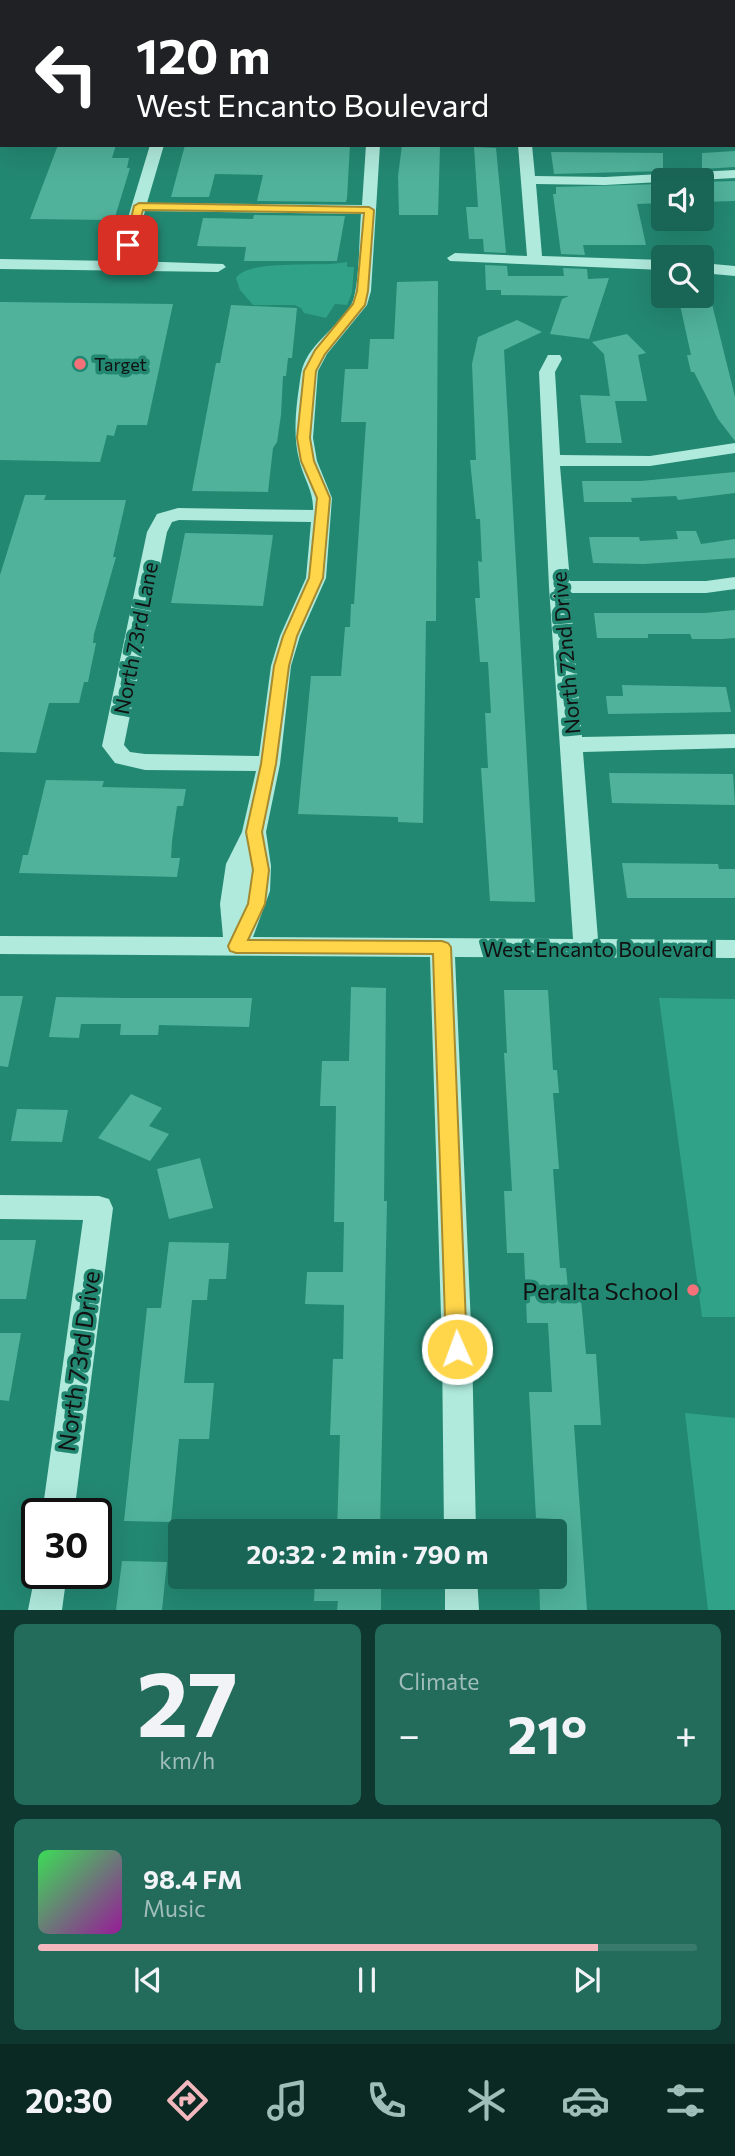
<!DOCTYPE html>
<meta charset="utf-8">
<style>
:root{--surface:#1a6656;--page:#236c5c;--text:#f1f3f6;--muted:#9fbdb9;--line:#387a6c;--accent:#f3b8be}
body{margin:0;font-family:Commissioner,sans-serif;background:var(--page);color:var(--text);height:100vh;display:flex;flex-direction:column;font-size:26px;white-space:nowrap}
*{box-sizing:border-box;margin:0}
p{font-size:23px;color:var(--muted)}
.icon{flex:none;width:38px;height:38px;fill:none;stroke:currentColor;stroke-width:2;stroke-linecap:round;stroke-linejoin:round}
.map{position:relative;height:1610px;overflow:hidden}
.drawer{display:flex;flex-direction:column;gap:14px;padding:14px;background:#0e382f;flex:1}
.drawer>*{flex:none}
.guide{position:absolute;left:0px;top:0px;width:735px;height:147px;box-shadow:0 7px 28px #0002;background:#202124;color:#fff;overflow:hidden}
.buttons{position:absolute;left:651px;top:168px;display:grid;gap:14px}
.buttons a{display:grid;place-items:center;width:63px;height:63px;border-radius:7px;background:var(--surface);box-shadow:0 7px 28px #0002;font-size:35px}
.speed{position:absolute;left:21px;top:1498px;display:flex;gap:14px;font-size:35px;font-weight:700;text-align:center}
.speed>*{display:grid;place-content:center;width:91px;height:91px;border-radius:50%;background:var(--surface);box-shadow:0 7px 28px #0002;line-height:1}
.speed .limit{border:4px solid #111;border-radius:10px;background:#fff;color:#111}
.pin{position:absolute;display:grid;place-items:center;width:60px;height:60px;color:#fff;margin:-30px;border-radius:14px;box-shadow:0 4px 10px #0006}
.me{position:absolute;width:77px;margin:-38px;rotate:358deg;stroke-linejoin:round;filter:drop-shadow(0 0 5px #0008)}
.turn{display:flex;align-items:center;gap:24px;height:147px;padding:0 21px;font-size:32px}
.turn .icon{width:91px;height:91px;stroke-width:2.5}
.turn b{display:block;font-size:49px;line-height:60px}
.big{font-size:52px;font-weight:700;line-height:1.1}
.drawer .widget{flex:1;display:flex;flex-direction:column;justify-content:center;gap:10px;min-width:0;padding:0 24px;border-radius:10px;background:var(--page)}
.drawer .dial{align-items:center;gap:0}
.dial b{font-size:91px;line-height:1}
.song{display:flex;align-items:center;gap:21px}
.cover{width:84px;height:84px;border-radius:10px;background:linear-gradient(135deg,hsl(130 70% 55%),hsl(300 70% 35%))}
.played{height:7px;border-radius:4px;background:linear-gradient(90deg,var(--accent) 85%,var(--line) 85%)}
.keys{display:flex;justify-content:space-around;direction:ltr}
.heat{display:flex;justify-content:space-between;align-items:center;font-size:38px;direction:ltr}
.drawer .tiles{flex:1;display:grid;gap:14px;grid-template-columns:1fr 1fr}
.widget:last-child{grid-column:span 2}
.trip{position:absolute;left:168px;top:1519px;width:399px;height:70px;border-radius:7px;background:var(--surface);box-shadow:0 7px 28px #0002;font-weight:700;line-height:70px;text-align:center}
.menu{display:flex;height:112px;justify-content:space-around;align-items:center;background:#0a2922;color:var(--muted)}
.menu .icon{width:49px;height:49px}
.menu .current{color:var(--accent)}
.menu b{font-size:32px;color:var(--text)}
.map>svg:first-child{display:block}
.green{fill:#30a288}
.building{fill:#50b29b}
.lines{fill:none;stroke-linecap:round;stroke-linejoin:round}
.minor{fill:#afeadc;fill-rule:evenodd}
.route{fill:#ffd54a;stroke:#a68a30;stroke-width:2}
.poi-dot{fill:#f5717a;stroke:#238872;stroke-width:2.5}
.labels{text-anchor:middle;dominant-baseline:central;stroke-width:7;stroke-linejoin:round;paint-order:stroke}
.far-poi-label{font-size:18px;fill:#111;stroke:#238872;text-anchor:start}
.street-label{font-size:21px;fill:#111;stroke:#238872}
.near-poi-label{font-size:24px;fill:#111;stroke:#238872;text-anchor:end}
.near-street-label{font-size:24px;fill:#111;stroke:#238872}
</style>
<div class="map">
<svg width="735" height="1610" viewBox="0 0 735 1610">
<rect width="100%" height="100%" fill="#238872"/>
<path class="green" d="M347,262V267H354L352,293L347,305L335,304L326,318L304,313L301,308L295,305H253L240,290L236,278C250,258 321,268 347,262Z
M659,998L735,999V1317H702Z
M685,1413L735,1418V1610H708Z"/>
<path class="building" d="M58,145H116L112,158H129L127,168H130L115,217L110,220L30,219Z
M185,145H350L347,198L346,202L257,201L263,175L215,174L209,197H171Z
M402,145L440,147L438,215H399L398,176Z
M474,147L496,148L506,253L484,252L483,239H469L466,207H478Z
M735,151V167L702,169V153Z
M551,152L663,153V171L554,174Z
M735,181V201L702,202V182Z
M663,184V203L637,204L646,245H583L585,255L561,254L553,194H556V187Z
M254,215L345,216L337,261H244L246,247L197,246L203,218L253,219Z
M485,265L507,266L508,276H564L563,268L587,269L588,279L609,278L589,339L550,334L562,299L569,296L501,295V290H486Z
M438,281L436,621H426L423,823L398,822V817L298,814L311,676H341L345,627H350L351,604H354L366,422H341L345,369H368L370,339H394L397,282Z
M685,296H710L735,397V441L718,419L694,372H691L687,355H691L680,305H687Z
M0,302L173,304L147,425H117L114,436L107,435L100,462L0,460Z
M231,305L297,308L292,358H288L286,376H283L281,415L277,442L273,448L268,492L192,491L216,363H220Z
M517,320L542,332L504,350L535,902L490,901L481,768H488L485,713H491L488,662H480L475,598H480L478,561L482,562L480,519H476L470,460H476L472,364L478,337Z
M627,334L646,353L638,355L647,401H615L622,443H586L580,395L610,396L604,354L592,342Z
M735,472V493L678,500L676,496L631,498L632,502H584L582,481H641Z
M25,495H46L44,500H126L113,557H116L94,634L93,643H96L88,682H84L79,703H49L36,753L0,752V575Z
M676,531H696L701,544L735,539V558L644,564L593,563L589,537H639L640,541L678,539Z
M185,533L273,535L263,606L171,603Z
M735,610V638L722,639H692L690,634H648V638H597L594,613H705Z
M622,685L726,687L731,712L608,714L606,696H623Z
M609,773L733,774L735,805L612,803Z
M46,780L104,781L102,787L186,789L183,806H177L172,841L171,858H180L177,877L19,873L23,855H28Z
M622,863L718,864L719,869H735V898H627Z
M351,987L386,988L384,1201H387L380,1531H337L340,1435H330L333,1359H343L344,1305L305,1304L307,1272H343L344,1222H334L336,1106H320L322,1061H349Z
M504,990H548L553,1070H557L559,1093H553L559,1169H553L560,1268H566L568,1288H580L586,1354H596L601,1425H574L587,1610H540L539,1577H555V1519L536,1518L529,1392H552L548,1323H527L524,1253H507L504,1191H512L504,1053H507Z
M0,996H23L8,1067L0,1066Z
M56,997L124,998H252L249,1027L159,1025L158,1035H120L121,1024H81L79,1038L49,1037Z
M131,1094L162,1108L149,1126L169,1134L150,1161L98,1138Z
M17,1109L68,1110L62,1142L11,1141Z
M200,1158L213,1208L169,1219L157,1169Z
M0,1240H36L26,1299H0Z
M169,1242L229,1243L226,1279H209L207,1300H192L184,1383H214L209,1439H179L171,1522L124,1521L147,1308H161Z
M0,1333H21L9,1401L0,1400Z
M122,1561L167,1562L162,1610H116Z
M315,1577H381V1610H337L338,1601H314Z"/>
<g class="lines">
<path class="minor" d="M289,0H301V2H289Z
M376,0H388V2H376Z
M507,0H519V2H507Z
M735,34V42L733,43V35Z
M733,98H735V106H733Z
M150,145H164L147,203L362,205L366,145H380L371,291L367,305L327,354L318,371L313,438L317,461L332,498L326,578L300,636L291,666L280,764L266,832L271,866L270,891L253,937L573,939L549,587L539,372L548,355H560L562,359L555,372L560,455L650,456L735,443V453L650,466H560L570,581H706L735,577V589L706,593H570L582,737L735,734V748L583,752L598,939L735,940V958L455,957L472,1349L476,1531H444L442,1349L430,957L0,954V936L223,937L220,904L226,864L242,832L256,771L145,770L115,763L102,746L147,532L157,514L178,508L313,510C314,491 303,478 299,459C292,433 297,400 301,374C306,345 337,329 351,305C360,289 359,235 361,214L145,211L131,261L223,264L226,267L218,272L0,269V259L115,261ZM179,520L311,522L306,578L280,636L271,666L259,756L145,754L130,752L124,745L167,532L172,522Z
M518,145H532L535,176L605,177L735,170V178L605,185L536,184L542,256L663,260V270L450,261L447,258L455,253L527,256Z
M702,263L735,266V276L702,273Z
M0,1195L99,1196L109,1199L113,1208L74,1514H42L83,1220L0,1219Z
M37,1565V1573H67L62,1610H28Z
M445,1577H477L479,1610H445Z"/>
</g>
<path class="route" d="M139,203L369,207L374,210L368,291L365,305L325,354L316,371L310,438L314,461L330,498L323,578L297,636L289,666L276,764L262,832L269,870L265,904L248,940L442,941L448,943L451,947L467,1349L464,1356L457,1359L449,1356L446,1349L433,954L236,953L230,951L228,946L248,904L253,870L246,832L261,764L274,666L283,636L309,578L317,498L301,461L297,438L304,371L315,350L353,304L357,291L364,213L143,210L133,245L124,248L134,206Z"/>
<g class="poi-dot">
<circle cx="80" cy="364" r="7"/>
<circle cx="693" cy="1290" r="7"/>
</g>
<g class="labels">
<g class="far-poi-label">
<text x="94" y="364">Target</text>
</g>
<g class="street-label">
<text transform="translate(135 638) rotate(-79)">North 73rd Lane</text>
<text transform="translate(565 653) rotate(-95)">North 72nd Drive</text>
<text x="598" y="948">West Encanto Boulevard</text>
</g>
<g class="near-poi-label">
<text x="679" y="1290">Peralta School</text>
</g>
<g class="near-street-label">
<text transform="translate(78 1361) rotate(-82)">North 73rd Drive</text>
</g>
</g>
</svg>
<div class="buttons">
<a><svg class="icon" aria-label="sound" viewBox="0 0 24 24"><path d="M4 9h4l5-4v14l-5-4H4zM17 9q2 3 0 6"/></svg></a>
<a><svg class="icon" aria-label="search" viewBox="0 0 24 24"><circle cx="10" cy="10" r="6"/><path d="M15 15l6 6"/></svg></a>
</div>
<div class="speed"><div class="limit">30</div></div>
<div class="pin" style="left:128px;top:245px;background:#d93025"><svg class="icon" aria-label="arrive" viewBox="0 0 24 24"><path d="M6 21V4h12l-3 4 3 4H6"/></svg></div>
<svg class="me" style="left:457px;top:1349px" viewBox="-20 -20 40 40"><circle r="17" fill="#ffd54a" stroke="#fff" stroke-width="3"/><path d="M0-11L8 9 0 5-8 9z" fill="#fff"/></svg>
<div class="trip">20:32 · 2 min · 790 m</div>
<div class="guide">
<div class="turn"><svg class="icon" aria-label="left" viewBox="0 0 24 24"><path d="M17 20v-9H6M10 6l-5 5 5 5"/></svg><div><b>120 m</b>West Encanto Boulevard</div></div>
</div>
</div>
<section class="drawer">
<div class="tiles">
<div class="widget dial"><b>27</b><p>km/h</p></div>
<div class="widget"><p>Climate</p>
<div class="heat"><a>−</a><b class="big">21°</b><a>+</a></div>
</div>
<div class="widget">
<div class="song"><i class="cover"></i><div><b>98.4 FM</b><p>Music</p></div></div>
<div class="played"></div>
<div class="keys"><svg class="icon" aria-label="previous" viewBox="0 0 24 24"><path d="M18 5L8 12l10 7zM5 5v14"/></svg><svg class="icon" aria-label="pause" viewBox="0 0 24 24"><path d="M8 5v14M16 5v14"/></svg><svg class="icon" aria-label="next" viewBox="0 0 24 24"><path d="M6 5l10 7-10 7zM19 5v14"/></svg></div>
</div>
</div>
</section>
<nav class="menu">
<b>20:30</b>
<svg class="icon current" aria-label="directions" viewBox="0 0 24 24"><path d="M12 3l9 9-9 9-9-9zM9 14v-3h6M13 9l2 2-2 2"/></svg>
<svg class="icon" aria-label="music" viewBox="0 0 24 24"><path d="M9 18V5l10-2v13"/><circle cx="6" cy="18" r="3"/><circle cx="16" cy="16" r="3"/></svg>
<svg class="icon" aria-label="phone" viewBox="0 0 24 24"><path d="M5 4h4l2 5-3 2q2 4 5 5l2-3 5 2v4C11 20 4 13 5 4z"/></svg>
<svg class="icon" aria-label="climate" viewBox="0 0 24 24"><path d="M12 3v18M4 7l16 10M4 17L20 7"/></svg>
<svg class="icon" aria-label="car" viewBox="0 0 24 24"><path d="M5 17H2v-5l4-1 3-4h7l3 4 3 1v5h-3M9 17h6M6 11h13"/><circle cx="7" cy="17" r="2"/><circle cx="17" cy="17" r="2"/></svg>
<svg class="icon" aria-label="filters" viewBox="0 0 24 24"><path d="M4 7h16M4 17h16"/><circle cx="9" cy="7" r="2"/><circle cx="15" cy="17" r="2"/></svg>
</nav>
